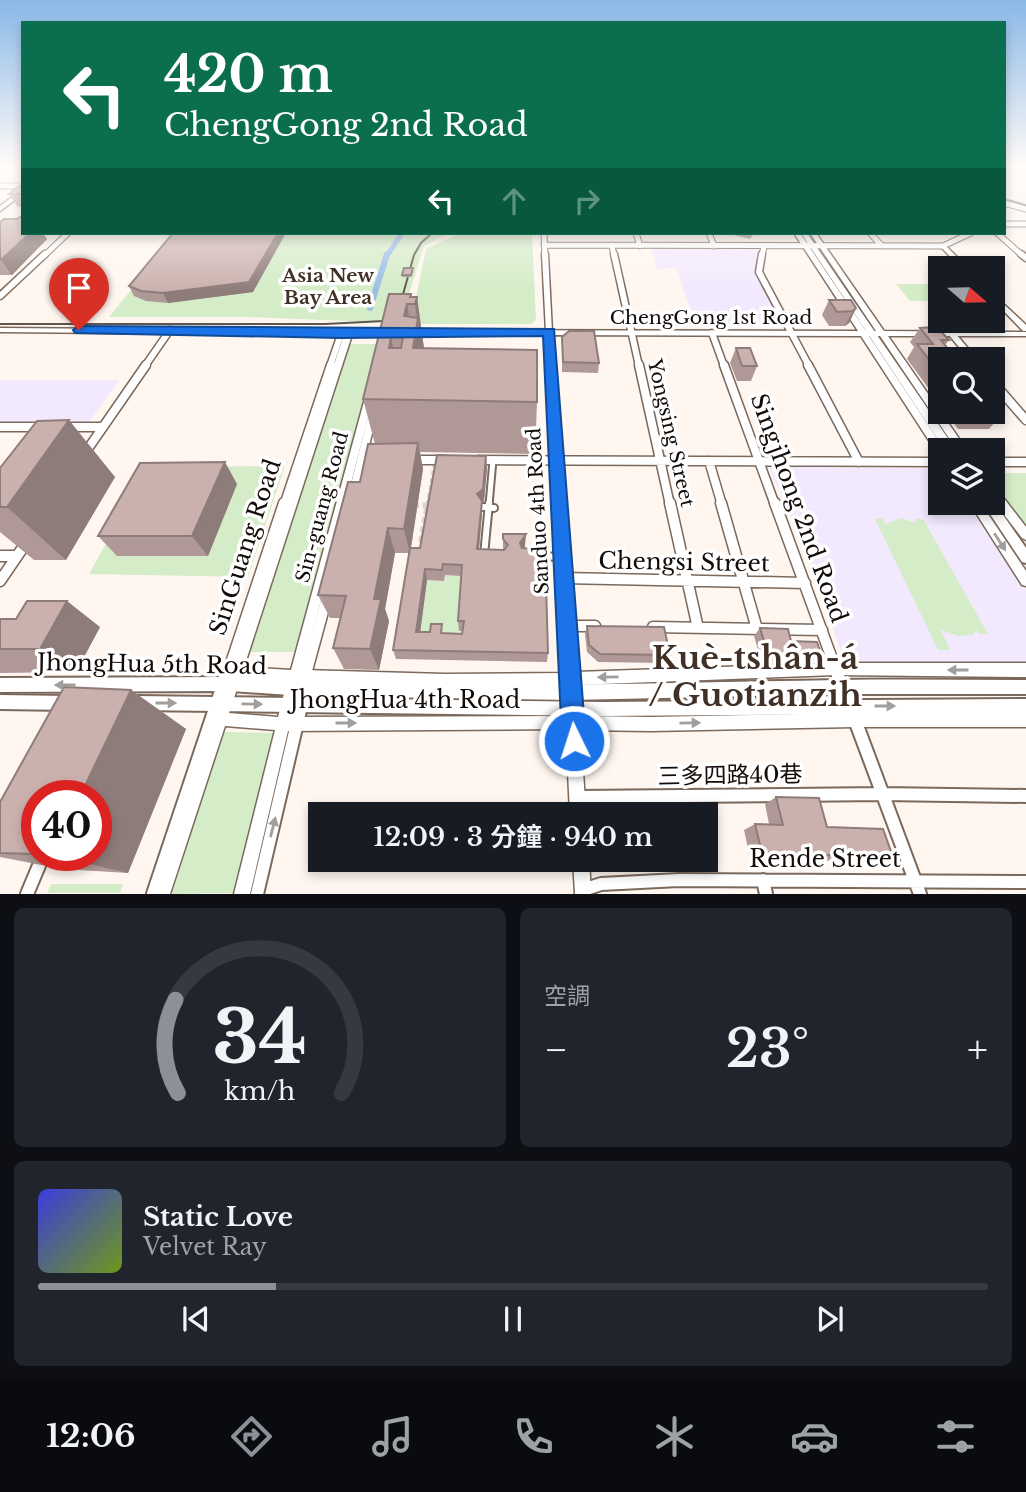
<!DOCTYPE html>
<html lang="zh-TW">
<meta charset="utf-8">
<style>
:root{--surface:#171b24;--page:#20242c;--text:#f1f3f6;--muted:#9ea1a6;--line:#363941;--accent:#8c9099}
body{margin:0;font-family:"Libre Baskerville","Noto Sans TC",serif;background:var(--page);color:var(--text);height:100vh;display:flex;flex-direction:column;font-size:26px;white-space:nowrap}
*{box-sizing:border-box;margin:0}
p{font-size:23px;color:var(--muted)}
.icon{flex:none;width:38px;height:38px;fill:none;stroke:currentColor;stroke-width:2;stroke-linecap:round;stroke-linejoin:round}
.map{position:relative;height:894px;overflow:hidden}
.details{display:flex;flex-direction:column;gap:14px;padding:14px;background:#0d0f14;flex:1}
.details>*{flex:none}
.hud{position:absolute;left:21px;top:21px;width:985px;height:214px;border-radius:0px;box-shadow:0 4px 10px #0003;background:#0b6e4f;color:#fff;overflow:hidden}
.needle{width:46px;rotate:110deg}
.buttons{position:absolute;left:928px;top:256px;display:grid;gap:14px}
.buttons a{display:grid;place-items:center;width:77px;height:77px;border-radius:0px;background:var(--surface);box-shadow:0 4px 10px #0003;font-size:35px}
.speed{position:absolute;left:21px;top:780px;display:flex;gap:14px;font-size:35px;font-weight:700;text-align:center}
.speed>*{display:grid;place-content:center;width:91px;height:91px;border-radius:50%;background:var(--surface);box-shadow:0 4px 10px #0003;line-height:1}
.speed .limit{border:10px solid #d22;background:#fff;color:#111}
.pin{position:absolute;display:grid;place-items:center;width:60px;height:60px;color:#fff;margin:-72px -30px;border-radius:50% 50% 50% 0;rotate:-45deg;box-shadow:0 0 7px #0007}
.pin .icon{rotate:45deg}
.me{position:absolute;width:77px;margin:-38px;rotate:356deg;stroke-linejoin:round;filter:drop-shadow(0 0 5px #0008)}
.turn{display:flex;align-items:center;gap:24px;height:147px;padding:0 28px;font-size:32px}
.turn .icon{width:91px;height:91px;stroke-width:2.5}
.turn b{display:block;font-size:49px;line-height:60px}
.lanes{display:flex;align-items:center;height:66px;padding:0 28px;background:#0003;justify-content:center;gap:35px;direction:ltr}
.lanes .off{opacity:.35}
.big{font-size:52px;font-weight:600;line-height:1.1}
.details .widget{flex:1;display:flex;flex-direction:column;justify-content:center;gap:10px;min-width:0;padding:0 24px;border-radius:10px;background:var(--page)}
.details .dial{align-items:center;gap:0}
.dial svg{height:182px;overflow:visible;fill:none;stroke:var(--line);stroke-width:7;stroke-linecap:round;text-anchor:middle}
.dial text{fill:var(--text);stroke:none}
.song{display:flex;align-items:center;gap:21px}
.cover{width:84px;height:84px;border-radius:10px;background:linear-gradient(135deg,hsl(240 70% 55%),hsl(80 70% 35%))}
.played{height:7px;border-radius:4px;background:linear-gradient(90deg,var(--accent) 25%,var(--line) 25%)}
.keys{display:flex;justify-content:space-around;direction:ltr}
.heat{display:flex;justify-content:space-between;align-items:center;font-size:38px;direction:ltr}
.details .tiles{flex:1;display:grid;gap:14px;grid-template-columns:1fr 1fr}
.widget:last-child{grid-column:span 2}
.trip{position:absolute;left:308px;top:802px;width:410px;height:70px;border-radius:0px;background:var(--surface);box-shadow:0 4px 10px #0003;font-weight:600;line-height:70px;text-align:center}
.dock{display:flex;height:112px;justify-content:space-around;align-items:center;background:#090b0e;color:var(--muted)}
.dock .icon{width:49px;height:49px}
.dock .active{color:var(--accent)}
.dock b{font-size:32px;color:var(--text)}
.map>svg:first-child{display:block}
.education{fill:#f3e9fe}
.green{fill:#d4ecc7}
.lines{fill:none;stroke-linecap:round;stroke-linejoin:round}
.canal-far1{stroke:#9bbfe5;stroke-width:5}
.canal{stroke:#9bbfe5;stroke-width:6}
.pedestrian-tunnel-far1{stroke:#dcd3cd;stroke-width:5;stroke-dasharray:5 2.5;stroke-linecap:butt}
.pedestrian-tunnel{stroke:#dcd3cd;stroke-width:6;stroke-dasharray:6 3.5;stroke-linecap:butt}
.pedestrian-far1-casing{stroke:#7b695c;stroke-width:9}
.pedestrian-casing{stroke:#7b695c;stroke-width:10}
.minor-far4-casing{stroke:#7b695c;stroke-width:7}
.minor-far3-casing{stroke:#7b695c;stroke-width:9}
.minor-far2-casing{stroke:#7b695c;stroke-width:11}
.minor-far1-casing{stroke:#7b695c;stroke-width:13}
.minor-casing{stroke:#7b695c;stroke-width:16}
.tertiary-casing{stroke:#7b695c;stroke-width:3}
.secondary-casing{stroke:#7b695c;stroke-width:4}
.pedestrian-far1{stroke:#fff;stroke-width:5}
.pedestrian{stroke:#fff;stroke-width:6}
.minor-far4{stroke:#fff;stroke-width:5}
.minor-far3{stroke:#fff;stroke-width:6}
.minor-far2{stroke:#fff;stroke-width:8}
.minor-far1{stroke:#fff;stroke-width:10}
.minor{stroke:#fff;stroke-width:12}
.tertiary{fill:#fff;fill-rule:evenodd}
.secondary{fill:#fff;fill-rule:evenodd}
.tram{stroke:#5e5651;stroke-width:2}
.wall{fill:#af9896;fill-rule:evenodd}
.shaded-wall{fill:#8e7c7a}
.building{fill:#cbb1ae;stroke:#8e7c7a;stroke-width:2;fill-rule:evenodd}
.oneway{fill:#a19e9c}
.route{fill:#1a73e8;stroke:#114b97;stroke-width:2}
.labels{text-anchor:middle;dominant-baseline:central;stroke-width:7;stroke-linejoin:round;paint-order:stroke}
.far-quarter-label{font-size:19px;font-weight:bold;fill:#403025;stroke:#fff}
.street-label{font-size:19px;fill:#130c08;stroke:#fff}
.near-street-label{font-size:23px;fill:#130c08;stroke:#fff}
.near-district-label{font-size:32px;font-weight:bold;fill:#403025;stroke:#fff}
</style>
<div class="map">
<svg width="1026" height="894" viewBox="0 0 1026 894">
<rect width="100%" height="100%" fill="#fff6f0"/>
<path class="education" d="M651,248H758L755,272L781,325L695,323L676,268L657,269Z
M0,380H119L88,424L0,423Z
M769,467L940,468V502H969L1026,589V666L844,661L807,556Z"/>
<path class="green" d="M178,233H450L424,246L400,323L246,317H109Z
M461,233H532L536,320L531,324H416L411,321L426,249Z
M896,284H933L940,292V301H910Z
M349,344H379L298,652H246Z
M285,466L248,577L89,574L149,467Z
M992,473H1026V531L992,484Z
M882,518L886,524L901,518L915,523V519H923L988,634H978L976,630L972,635L958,636L941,630L950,650H938L875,519Z
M428,574L437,581H444L445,575L469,576L459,631L465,634L419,642Z
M223,732L280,733L238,893L172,894Z
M51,884H123L120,893H47Z"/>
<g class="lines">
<path class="canal-far1" d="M387,256L402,233"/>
<path class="canal" d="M370,308L387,254"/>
<path class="pedestrian-tunnel-far1" d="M428,505L436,460"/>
<path class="pedestrian-tunnel" d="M413,505L435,506
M421,542L428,503"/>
<defs>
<path id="pedestrian-far1" d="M489,505L493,460"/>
<path id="pedestrian" d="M483,507L494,508
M484,555L489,503
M539,556L561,557"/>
<path id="minor-far4" d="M0,186H23
M1004,203L1026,209
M1004,224H1026
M544,233L545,256
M636,233L640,246
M709,233L714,246
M870,233L882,246
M997,233L1023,256
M544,245L943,246L971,233
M612,245L614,256
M44,256L68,233
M762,256L764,246"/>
<path id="minor-far3" d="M545,254L549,332
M614,254L639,366
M762,254L759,272L809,366
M1021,254L1026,258
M0,296L45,254
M712,333L724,366
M952,334L973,359
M145,366L170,330
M330,366L341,334"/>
<path id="minor-far2" d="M639,365L670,505
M724,365L775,505
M808,365L859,462
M992,381L1026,420
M0,427H43
M66,427H102
M85,453L146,365
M412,460H444
M478,460L940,462
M709,461L722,505
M992,462H1026
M353,493L372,417
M284,505L331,365"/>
<path id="minor-far1" d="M670,503L698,628
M721,503L757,629
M775,503L839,678
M0,556H17
M563,578L805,583
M0,581L26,543
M566,626H595
M653,627L822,630
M226,678L284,503
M305,678L327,597"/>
<path id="minor" d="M838,676L850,708
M305,679L306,676
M855,720L920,894
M577,797L883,794L1026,796
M763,880L766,894
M583,890L601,884L679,880L1026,882
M27,894L43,856
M153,894L226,676
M257,894L302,702"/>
<path id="tertiary" d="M23,189V194L0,211V206Z
M794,233H800L866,331H876L810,233H816L884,331L1026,332V336H888L967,450H957L880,336H869L945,450H940V454L937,453L861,336L553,335L576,672L836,663H1026V677L836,675L576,685L575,689L570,691L565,689L564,686L445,688L300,683L292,717L566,716L567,712L572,710L577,712L578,716L651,717L855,713H1026V727H855L651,731L580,730L586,814H570L566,729L288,731L250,894H234L275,730L225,726L170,894H154L213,719L209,704L211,699L216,697L220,699L223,691L218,689L216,684L218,679L231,668L344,335L0,332V328L395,331L396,333L392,335H352L244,667L291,670L365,398L369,395L373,398L303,670L445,674L563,673L545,335L411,334L407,332L411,330L858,331ZM240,680L287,682L278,717L229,713Z
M941,245H945L968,268H961L941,247Z
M992,293L1026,325V331H1023L992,299Z
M992,487L996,488L1026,527V540L1022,538L992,499Z
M969,502H980L1026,571V586L1022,585Z
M573,859H589L591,894H575Z"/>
<path id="secondary" d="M801,233H807L956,450H945Z
M992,499L1026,548V563L1022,562L982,502H992Z
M231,677C434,691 637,683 840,680C902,679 964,680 1026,680V694H843L571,700L304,696L231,691L0,692V678Z
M0,695L68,696L73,698L75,703L73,708L68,710L0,709Z
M136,696L602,702L1026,699V713L602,716L136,710L131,708L129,703L131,698Z"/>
</defs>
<use href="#pedestrian-far1" class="pedestrian-far1-casing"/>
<use href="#pedestrian" class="pedestrian-casing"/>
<use href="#minor-far4" class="minor-far4-casing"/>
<use href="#minor-far3" class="minor-far3-casing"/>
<use href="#minor-far2" class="minor-far2-casing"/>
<use href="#minor-far1" class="minor-far1-casing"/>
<use href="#minor" class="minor-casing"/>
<use href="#tertiary" class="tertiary-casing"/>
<use href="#secondary" class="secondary-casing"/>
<use href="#pedestrian-far1" class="pedestrian-far1"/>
<use href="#pedestrian" class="pedestrian"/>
<use href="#minor-far4" class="minor-far4"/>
<use href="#minor-far3" class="minor-far3"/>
<use href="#minor-far2" class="minor-far2"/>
<use href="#minor-far1" class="minor-far1"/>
<use href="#minor" class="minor"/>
<use href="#tertiary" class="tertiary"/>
<use href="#secondary" class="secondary"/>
<path class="tram" d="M1004,199L1026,205
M0,324H325L384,321L394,315L400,305L414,255L421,243L432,233"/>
</g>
<path class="wall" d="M23,185V207H18L9,194Z
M0,222L23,233H47L44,235L47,239L12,275H0Z
M731,233H754L750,239L730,234Z
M881,233H894L893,235H883Z
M413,268L412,277H402V275Z
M129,286L253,292L168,303L146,301L134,296Z
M411,294L412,297H417L424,348L537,402L535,454L420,452L423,469L411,548H420L487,468L484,501L482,502V513L479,549L503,550V534L525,546L524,548L548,653L547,662L396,659L393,650L409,553H395L385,609L389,621L379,670L344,669L333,648L340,618H330L318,595L375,444L363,399ZM445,575L461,576L458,621L459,631H463L462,634L420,632L427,580L444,581Z
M829,300L856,308L849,323L845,326H829L822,315Z
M920,328L949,340L945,345L940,359V404L907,359L914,347L910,342Z
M562,337L599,363L598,373L562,372Z
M736,348L757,366L751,381H737L730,363Z
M945,411H992L1002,414L989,429H958Z
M0,468L115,477L66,560H34L0,532Z
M237,484L208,556H117L98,536Z
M0,619L100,627L76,672L0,673Z
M587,626L670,655L666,663L598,662L587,652L585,634Z
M760,628L791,641L821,653L813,661L762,663L754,636Z
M131,690L186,729L128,873L62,869L0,857V802ZM37,796L96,856H37Z
M776,797L827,827L893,857L875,862L750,858L744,830L755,824H769L765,804Z"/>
<path class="shaded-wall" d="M30,233H47L44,235L47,239L12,275L1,260Z
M278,233H286L253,292L168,303L163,293Z
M417,297L424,349L421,400L404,316L407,304L413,344L417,320L415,304Z
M856,308L849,323L845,326L853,311Z
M391,337L401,389L389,348Z
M69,420L115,477L66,560L7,507Z
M418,443L423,469L410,553L404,529Z
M486,456L487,468L484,501L482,502V513L478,560L477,494Z
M225,462L237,484L208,556L192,536Z
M388,528L395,553L385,609L389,621L379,670L370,649L374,599Z
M526,534L525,546L519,554L520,543Z
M425,569L427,580L419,642L416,632Z
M67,601L100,627L76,672L40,649Z
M131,690L186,729L128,873L55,856H96V796H80Z"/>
<path class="building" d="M21,185H23V194H9Z
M23,215V233H30L1,260H0V222L4,219H17Z
M173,233H278L249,282L163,293L141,291L129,286Z
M404,268H413L411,275H402Z
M389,294H411L410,297H417L415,304H407L404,316L418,318L413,348L537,350V402L363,399ZM391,337H403L401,348H389Z
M829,300H851L856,308L853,311L837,312Z
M937,327L949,340H941L956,359H940V374L917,344H933L920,328Z
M569,331H594L599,363L563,362L562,337Z
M736,348H750L757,366H742Z
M992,402L1002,414H970L968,411H992Z
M69,420L7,507H0V468L37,421Z
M418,443L404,529L388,528L374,599H381L370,649L333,648L346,596L318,595L348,482H360L368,444Z
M437,455L486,456L483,489L477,494L482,501L477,549L504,550L508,545L503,539V534H526L520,543L522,548L545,550L548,653L393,650L410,548H420ZM443,564L462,565L458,621H464L462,634L441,633L442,624H431L430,632H416L425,569L442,570Z
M225,462L192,536H98L140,463Z
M27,601H67L40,649H0V619H16Z
M587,626L664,627L670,655L600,654L589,645Z
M760,628L788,629L791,641L817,642L821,653L768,655Z
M64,687L131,690L80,796H37V854L0,853V802Z
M776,797L819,798L827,827L883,829L893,857L762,853L755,824L783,825Z"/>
<defs><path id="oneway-solid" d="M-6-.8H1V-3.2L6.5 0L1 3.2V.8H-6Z" transform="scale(1.75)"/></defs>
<g class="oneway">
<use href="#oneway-solid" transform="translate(1000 542) rotate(57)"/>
<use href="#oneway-solid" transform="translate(958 670) rotate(-180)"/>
<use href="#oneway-solid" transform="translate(608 677) rotate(179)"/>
<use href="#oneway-solid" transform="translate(65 685) rotate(180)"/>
<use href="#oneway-solid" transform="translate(166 703)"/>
<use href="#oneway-solid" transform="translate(252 704) rotate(1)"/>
<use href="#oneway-solid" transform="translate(885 706)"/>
<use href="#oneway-solid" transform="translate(346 723)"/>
<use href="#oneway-solid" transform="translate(690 723) rotate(-1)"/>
<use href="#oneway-solid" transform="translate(273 827) rotate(-76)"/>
</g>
<linearGradient id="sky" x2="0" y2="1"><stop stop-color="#89b8e7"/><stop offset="0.57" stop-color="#fffbf8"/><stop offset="1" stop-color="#fffbf8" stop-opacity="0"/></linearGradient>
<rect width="1026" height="291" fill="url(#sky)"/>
<path class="route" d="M79,326L554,329L586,741L582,750L574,753L566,750L562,741L543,336L341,338L75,333L73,330Z"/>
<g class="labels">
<g class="far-quarter-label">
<text x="328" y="275">Asia New<tspan x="328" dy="22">Bay Area</tspan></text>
</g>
<g class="street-label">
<text x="711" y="317">ChengGong 1st Road</text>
<text transform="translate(671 433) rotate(77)">Yongsing Street</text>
<text transform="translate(322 507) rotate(-75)">Sin-guang Road</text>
<text transform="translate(538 511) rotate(-93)">Sanduo 4th Road</text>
</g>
<g class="near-street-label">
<text transform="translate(799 508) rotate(70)">Singjhong 2nd Road</text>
<text transform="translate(245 547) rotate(-72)">SinGuang Road</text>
<text transform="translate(684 562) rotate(1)">Chengsi Street</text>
<text transform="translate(152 664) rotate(1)">JhongHua 5th Road</text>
<text x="405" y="700">JhongHua 4th Road</text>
<text transform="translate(730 775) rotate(-1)">三多四路40巷</text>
<text x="825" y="859">Rende Street</text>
</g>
<g class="near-district-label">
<text x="755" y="658">Kuè-tshân-á<tspan x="755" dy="37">/ Guotianzih</tspan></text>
</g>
</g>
</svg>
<div class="buttons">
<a><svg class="needle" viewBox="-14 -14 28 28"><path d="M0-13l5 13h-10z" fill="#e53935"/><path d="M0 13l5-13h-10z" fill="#9ea1a6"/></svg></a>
<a><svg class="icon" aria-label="search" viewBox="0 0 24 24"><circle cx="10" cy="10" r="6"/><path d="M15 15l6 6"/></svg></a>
<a><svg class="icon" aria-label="layers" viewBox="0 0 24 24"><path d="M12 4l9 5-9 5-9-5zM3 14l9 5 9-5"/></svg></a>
</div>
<div class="speed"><div class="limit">40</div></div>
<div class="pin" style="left:79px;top:330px;background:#d93025"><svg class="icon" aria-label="arrive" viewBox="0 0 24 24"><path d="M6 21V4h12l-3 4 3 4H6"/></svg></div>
<svg class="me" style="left:574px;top:741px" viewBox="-20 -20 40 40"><circle r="17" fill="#1a73e8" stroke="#fff" stroke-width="3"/><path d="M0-11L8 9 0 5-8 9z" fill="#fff"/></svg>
<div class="trip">12:09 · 3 分鐘 · 940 m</div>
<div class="hud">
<div class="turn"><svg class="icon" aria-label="left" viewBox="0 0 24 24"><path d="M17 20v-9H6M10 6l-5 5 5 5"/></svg><div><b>420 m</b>ChengGong 2nd Road</div></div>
<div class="lanes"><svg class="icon" aria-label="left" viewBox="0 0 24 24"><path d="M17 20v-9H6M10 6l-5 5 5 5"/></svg><svg class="icon off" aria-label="ahead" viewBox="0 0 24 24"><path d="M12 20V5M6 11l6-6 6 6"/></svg><svg class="icon off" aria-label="right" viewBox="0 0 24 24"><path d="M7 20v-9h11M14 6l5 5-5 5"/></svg></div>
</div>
</div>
<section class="details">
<div class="tiles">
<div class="widget dial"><svg viewBox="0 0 100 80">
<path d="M14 69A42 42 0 1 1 86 69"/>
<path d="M14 69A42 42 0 0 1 13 28" stroke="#8c9099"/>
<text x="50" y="56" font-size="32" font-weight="700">34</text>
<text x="50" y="72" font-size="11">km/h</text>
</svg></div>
<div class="widget"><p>空調</p>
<div class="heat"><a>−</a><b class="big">23°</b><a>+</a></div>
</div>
<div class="widget">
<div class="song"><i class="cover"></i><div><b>Static Love</b><p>Velvet Ray</p></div></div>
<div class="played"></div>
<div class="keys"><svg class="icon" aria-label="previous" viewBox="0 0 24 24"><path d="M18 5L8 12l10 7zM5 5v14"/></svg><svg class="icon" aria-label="pause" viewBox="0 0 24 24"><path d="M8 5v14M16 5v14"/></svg><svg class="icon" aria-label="next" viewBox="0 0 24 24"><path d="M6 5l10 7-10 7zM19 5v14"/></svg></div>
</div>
</div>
</section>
<nav class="dock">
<b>12:06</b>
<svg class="icon active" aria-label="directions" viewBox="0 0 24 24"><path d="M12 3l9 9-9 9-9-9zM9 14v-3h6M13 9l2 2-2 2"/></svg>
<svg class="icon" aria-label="music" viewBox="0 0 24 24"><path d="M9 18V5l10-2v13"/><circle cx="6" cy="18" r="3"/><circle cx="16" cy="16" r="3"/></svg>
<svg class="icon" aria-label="phone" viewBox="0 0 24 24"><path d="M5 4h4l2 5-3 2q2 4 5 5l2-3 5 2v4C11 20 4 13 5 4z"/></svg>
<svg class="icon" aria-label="climate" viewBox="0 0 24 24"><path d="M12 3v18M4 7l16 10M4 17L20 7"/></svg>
<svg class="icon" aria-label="car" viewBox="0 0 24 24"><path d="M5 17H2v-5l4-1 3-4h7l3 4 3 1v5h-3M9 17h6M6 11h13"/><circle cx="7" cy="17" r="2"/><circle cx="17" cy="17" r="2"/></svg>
<svg class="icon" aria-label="filters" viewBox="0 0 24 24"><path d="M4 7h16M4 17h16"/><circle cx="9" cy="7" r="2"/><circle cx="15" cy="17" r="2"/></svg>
</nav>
